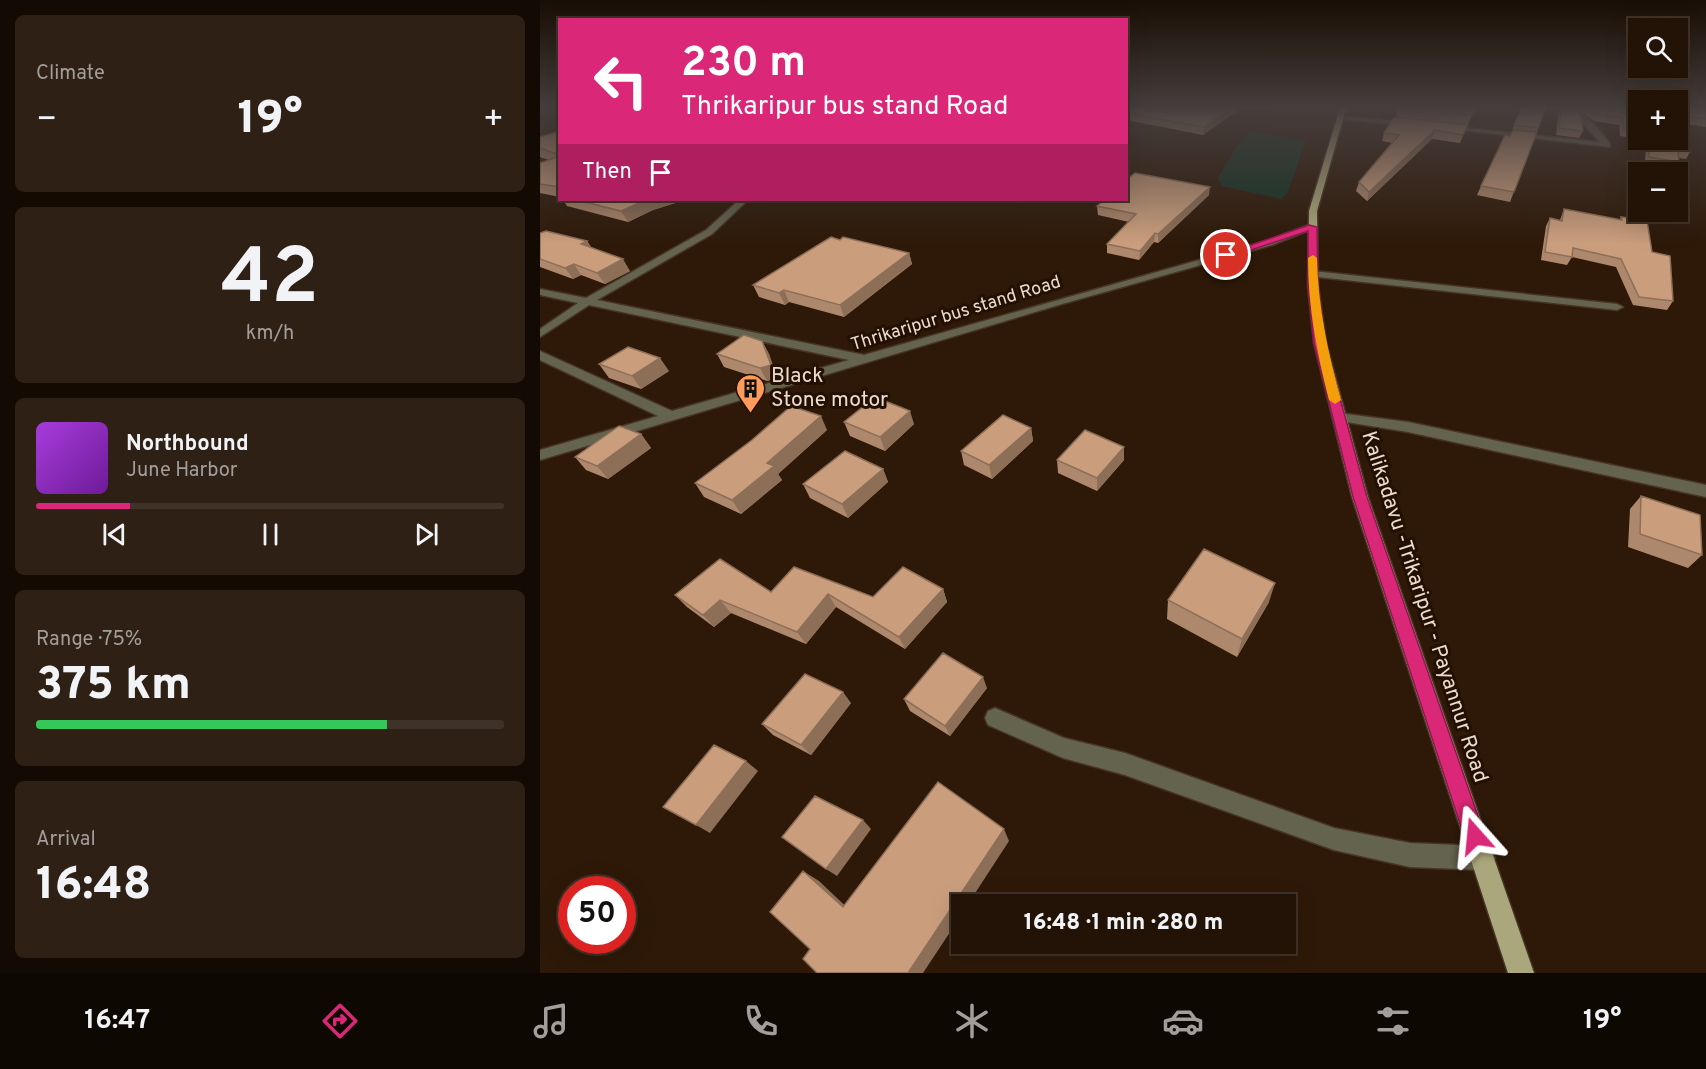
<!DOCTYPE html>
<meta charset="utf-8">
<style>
:root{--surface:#221306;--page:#2e2014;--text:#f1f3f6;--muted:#a29e9b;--line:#3f3228;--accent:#db2777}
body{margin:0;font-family:Overpass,sans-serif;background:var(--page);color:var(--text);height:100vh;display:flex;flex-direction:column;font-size:22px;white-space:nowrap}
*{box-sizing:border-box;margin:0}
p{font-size:20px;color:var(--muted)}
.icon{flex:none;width:33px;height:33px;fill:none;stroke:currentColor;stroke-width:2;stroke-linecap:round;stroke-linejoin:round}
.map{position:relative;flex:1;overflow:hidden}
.drawer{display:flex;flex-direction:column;gap:15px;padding:15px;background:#130a03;width:540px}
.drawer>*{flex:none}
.hud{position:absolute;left:18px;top:18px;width:570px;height:183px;border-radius:0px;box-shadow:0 6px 24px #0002,0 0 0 2px var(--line);background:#db2777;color:#fff;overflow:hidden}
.controls{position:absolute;left:1088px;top:18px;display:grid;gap:12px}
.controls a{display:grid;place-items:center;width:60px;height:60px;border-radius:0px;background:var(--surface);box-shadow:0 6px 24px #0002,0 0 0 2px var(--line);font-size:30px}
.speed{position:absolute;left:18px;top:876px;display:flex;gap:12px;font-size:30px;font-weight:700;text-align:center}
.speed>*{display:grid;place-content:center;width:78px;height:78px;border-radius:50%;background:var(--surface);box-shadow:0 6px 24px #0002,0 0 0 2px var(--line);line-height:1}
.speed .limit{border:9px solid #d22;background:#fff;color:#111}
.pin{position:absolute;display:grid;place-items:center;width:51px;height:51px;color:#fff;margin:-26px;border:3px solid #fff;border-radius:50%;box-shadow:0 2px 6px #0007}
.me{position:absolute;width:66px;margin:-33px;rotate:342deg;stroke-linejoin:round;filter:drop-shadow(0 0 4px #0008)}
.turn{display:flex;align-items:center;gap:21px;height:126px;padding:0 24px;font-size:27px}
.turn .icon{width:78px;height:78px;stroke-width:2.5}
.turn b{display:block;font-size:42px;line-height:51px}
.then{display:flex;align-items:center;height:57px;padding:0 24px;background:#0003;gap:12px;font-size:22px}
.big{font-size:45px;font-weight:800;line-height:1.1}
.drawer .widget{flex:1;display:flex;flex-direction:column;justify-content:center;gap:9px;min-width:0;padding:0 21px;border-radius:9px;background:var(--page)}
.drawer .dial{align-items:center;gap:0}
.dial b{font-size:78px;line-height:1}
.song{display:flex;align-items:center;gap:18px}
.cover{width:72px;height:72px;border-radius:9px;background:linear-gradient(135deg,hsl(280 70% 55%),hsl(280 70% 35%))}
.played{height:6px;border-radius:3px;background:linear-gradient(90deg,var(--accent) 20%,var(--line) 20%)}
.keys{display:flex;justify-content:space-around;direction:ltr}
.heat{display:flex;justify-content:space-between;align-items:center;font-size:33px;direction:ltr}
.charge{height:9px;border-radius:4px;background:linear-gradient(90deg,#34c759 75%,var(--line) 0)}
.trip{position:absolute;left:411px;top:894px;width:345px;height:60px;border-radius:0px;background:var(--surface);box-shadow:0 6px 24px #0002,0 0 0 2px var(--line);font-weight:800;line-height:60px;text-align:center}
.dock{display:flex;height:96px;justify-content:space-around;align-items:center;background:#0e0802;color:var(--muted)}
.dock .icon{width:42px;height:42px}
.dock .selected{color:var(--accent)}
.dock b{font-size:27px;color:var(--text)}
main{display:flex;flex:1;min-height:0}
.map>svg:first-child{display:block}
.green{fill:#153324}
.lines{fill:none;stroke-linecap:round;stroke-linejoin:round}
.minor-casing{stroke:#483424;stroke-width:3}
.major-casing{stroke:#483424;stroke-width:3}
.minor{fill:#64634e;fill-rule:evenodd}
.major{fill:#aaa77c;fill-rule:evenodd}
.wall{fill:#ae886c}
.shaded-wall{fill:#8d6f58}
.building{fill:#ca9e7d;stroke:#8d6f58;stroke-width:1.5}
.route{fill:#db2777;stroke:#8e194d;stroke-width:1.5}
.slow{fill:#f59e0b}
.labels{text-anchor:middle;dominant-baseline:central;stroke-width:6;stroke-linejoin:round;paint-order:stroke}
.far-street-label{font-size:18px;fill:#ebdcd2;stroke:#241002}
.poi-label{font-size:21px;fill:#ebdcd2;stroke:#241002;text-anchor:start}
.street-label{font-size:21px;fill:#ebdcd2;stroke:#241002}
</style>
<main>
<section class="drawer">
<div class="widget"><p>Climate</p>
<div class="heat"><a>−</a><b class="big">19°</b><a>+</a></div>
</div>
<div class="widget dial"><b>42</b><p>km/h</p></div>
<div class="widget">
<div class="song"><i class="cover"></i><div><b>Northbound</b><p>June Harbor</p></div></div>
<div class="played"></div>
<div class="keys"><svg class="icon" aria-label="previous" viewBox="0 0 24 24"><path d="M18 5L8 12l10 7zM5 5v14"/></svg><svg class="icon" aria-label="pause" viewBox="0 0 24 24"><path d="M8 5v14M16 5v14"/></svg><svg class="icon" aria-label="next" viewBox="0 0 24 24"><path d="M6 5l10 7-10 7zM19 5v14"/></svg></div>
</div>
<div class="widget"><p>Range · 75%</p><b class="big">375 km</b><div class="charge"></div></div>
<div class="widget"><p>Arrival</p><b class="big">16:48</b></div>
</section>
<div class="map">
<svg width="1166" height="973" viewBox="0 0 1166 973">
<rect width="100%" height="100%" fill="#2e1908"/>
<path class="green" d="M710,131L766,141L747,194L741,199L682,186L678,178L695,149Z"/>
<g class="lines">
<defs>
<path id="minor" d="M1027,108C1044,108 1059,131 1070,143V147L903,128L907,126L1060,142Z
M798,116L871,122L875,124L871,126L800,119Z
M199,200H208L172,234L57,300L324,355L726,241L769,225L777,227L732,245L522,304L0,460V450L118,416L0,360V351L132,411L309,360L49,305L0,337V329L38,303L0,295V289L46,298L166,230Z
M773,271L1077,304L1083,307L1077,310L769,276V272Z
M799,413L868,422L1166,485V497L868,432L794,420L792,417Z
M455,708L524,738L585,753L794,828L870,843L943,846L951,850L955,858L951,866L943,870L870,867L794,850L585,775L523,758L448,725L445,718L448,711Z"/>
<path id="major" d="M800,108H806L777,211L778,286L786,343L828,497L994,973H968L812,497L774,343L768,286L769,211Z"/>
</defs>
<use href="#minor" class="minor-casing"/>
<use href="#major" class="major-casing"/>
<use href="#minor" class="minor"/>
<use href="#major" class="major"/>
</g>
<path class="wall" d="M701,108L663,135L586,120V111Z
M858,108H935L920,143L892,139L827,201L816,191L819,182L852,143L842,141L844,133L856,118Z
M981,108H1006L970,202L937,195L941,186L970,136Z
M1019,108H1034L1043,131L1039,138L1016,135Z
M1035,108H1098V139L1080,136L1079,125L1054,121Z
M1137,108H1166V127L1145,124L1150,152L1146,159L1139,158V162L1135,169L1105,164L1106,140H1104H1137Z
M20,131V197L0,193V163L9,160L0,157V137Z
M669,195L618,243L614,242L599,260L567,253V244L589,222L558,215L557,206Z
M23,200H145L113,210L88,222L27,206Z
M1024,209L1080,220L1081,217L1112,252L1133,301L1127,310L1093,305L1076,267L1032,257L1027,265L1001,260L1006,226L1010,218L1020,220Z
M0,233L47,241L51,247L90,271L65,284L41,275L33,279L0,267Z
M369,253L372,264L304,317L249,302L245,305L219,297L213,285Z
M222,341L229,354L237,378L227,381L184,367L177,354Z
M59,364L129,371L101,389L69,378Z
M304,422L374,424L345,451L310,436Z
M491,428L493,441L452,479L424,465L421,451Z
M287,430L238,474L242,480L201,514L164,497L155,483Z
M101,434L111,448L68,479L46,470L35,457Z
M517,460H584L557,491L518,473Z
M343,469L348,482L308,518L270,498L263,484Z
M1101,496L1162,555L1148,568L1088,547L1090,509Z
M403,589L407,602L365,649L296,607L266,644L191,613L174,627L147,607L135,595L231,592L333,597Z
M628,600L729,602L697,657L627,619Z
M447,688L410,736L370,711L364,699Z
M311,703L271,755L233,735L222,724Z"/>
<path class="shaded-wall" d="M691,108H701L663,135L664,127Z
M895,130L892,139L827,201L829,192Z
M670,187L669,195L618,243V234Z
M106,200H145L113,210L88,222L81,211Z
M615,233L614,242L599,260L600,251Z
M47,241L54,252L41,244Z
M369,253L372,264L304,317L300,305Z
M83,259L90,271L65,284L57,273Z
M34,264L41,275L33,279L25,268Z
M244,290L249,302L245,305L239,293Z
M222,341L229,354L237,378L227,381L220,368Z
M120,358L129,371L101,389L92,376Z
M370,411L374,424L345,451L340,437Z
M281,416L287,430L238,474L242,480L201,514L192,500L227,463Z
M491,428L493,441L452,479L449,465Z
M101,434L111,448L68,479L57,466Z
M584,447V460L557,491V478Z
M343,469L348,482L308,518L302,504Z
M735,583L729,602L697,657L702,639Z
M403,589L407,602L365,649L359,637Z
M288,594L296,607L266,644L257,632Z
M180,600L191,613L174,627L163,615Z
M443,677L447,688L410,736L405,726Z
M303,692L311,703L271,755L261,745Z
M206,761L218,771L170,833L156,825Z
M323,820L331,829L297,876L286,869Z
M464,829L469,841L428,904H422V914L383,973H368Z
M263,871L279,881L316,916L303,907Z"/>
<path class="building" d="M593,108H691L664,127L586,113V111Z
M861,108H935L932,115Z
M981,108H1006L998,128L974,125Z
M1021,108H1034L1041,116L1043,131L1019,128Z
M1048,108H1098V131L1084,129L1083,118L1057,114Z
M1137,108H1166V119L1143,116L1150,152L1138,150L1139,162L1109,157L1110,140H1137Z
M854,117L928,125L923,135L895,130L829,192L819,182L859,135L844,133Z
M973,130L997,132L974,192L941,186L965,135L970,136Z
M20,131V153L17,154L0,148V137Z
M20,156V187L0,184V163Z
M595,173L670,187L618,234L615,233L600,251L567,244L596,214L557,206L565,200H586V180Z
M37,200H106L81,211Z
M1024,209L1082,220L1081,217L1107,221L1112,252L1130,256L1133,301L1099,297L1081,259L1033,248L1032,257L1005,252L1010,218L1022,221Z
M6,231L47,241L41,244L83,259L57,273L34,264L25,268L0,259V233Z
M291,237L300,240L303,237L369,253L300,305L244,290L239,293L213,285Z
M204,335L222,341L231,365L220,368L177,354Z
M88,347L120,358L92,376L59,364Z
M335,397L370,411L340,437L304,422Z
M251,406L281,416L227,463L234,466L192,500L155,483L212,440Z
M463,415L491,428L449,465L421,451Z
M79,426L101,434L57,466L35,457Z
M545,430L584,447L557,478L517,460Z
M305,451L343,469L302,504L263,484Z
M1101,496L1160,515L1162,555L1100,534Z
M664,549L735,583L702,639L628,600Z
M180,559L231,592L254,567L333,597L363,567L403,589L359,637L288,594L257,632L180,600L163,615L135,595Z
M403,653L443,677L405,726L364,699Z
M265,674L303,692L261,745L222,724Z
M174,745L206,761L156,825L123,807Z
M398,782L464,829L368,973H277L263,959L270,949L230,912L263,871L303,907Z
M275,796L323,820L286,869L242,837Z"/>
<linearGradient id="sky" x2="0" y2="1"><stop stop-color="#190e04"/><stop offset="0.44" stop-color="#463e3d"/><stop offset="1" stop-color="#463e3d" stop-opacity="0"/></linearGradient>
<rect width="1166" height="244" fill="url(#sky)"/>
<path class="route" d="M769,225L777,227L778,286L785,343L827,497L945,836L942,843L935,846L928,843L924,836L813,497L774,343L768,286V231L690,257L682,255Z"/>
<path class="slow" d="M773,255L777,258C778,307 788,353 801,400L795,404L789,400C777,353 768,307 768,258Z"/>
<defs>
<symbol id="building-pin" viewBox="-11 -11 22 30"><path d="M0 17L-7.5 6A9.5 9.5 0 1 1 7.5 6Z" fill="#ff9b5a" stroke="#241002"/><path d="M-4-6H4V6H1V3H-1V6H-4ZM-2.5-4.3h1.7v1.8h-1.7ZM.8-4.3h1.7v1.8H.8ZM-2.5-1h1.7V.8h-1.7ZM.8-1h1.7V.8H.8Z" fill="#111"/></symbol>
</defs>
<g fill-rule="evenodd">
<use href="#building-pin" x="194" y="372" width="33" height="45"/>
</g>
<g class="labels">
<g class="far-street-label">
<text transform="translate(416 314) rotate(-17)">Thrikaripur bus stand Road</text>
</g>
<g class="poi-label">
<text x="231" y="376">Black<tspan x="231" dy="24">Stone motor</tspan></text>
</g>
<g class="street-label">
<text transform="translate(884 607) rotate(72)">Kalikadavu -Trikaripur - Payannur Road</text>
</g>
</g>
</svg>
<div class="controls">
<a><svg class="icon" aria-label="search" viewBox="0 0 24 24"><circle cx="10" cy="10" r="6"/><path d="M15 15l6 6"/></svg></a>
<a>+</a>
<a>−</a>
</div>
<div class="speed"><div class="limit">50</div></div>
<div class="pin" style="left:686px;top:255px;background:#d93025"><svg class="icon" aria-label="arrive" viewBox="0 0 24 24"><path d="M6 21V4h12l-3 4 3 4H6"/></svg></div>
<svg class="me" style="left:935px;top:836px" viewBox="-20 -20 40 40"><path d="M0-17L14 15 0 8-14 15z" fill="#db2777" stroke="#fff" stroke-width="4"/></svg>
<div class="trip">16:48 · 1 min · 280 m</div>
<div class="hud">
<div class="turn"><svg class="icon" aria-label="left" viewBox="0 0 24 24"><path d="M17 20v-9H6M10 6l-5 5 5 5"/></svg><div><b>230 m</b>Thrikaripur bus stand Road</div></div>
<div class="then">Then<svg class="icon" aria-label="arrive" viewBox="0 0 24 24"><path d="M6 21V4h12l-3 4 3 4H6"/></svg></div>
</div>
</div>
</main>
<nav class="dock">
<b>16:47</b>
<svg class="icon selected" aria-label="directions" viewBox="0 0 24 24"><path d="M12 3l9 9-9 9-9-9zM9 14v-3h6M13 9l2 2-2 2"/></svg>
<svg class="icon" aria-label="music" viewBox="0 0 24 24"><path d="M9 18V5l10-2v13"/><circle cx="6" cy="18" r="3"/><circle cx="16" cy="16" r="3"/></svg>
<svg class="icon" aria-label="phone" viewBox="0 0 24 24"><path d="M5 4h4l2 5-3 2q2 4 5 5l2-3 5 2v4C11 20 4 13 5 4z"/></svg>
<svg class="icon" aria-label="climate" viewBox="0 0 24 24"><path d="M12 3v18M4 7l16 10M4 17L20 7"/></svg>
<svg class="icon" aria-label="car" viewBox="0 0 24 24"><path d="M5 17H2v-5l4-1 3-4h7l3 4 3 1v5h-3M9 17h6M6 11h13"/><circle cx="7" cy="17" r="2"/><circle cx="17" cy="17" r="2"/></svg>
<svg class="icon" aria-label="filters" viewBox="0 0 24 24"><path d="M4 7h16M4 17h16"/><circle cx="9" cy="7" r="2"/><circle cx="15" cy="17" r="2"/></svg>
<b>19°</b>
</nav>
